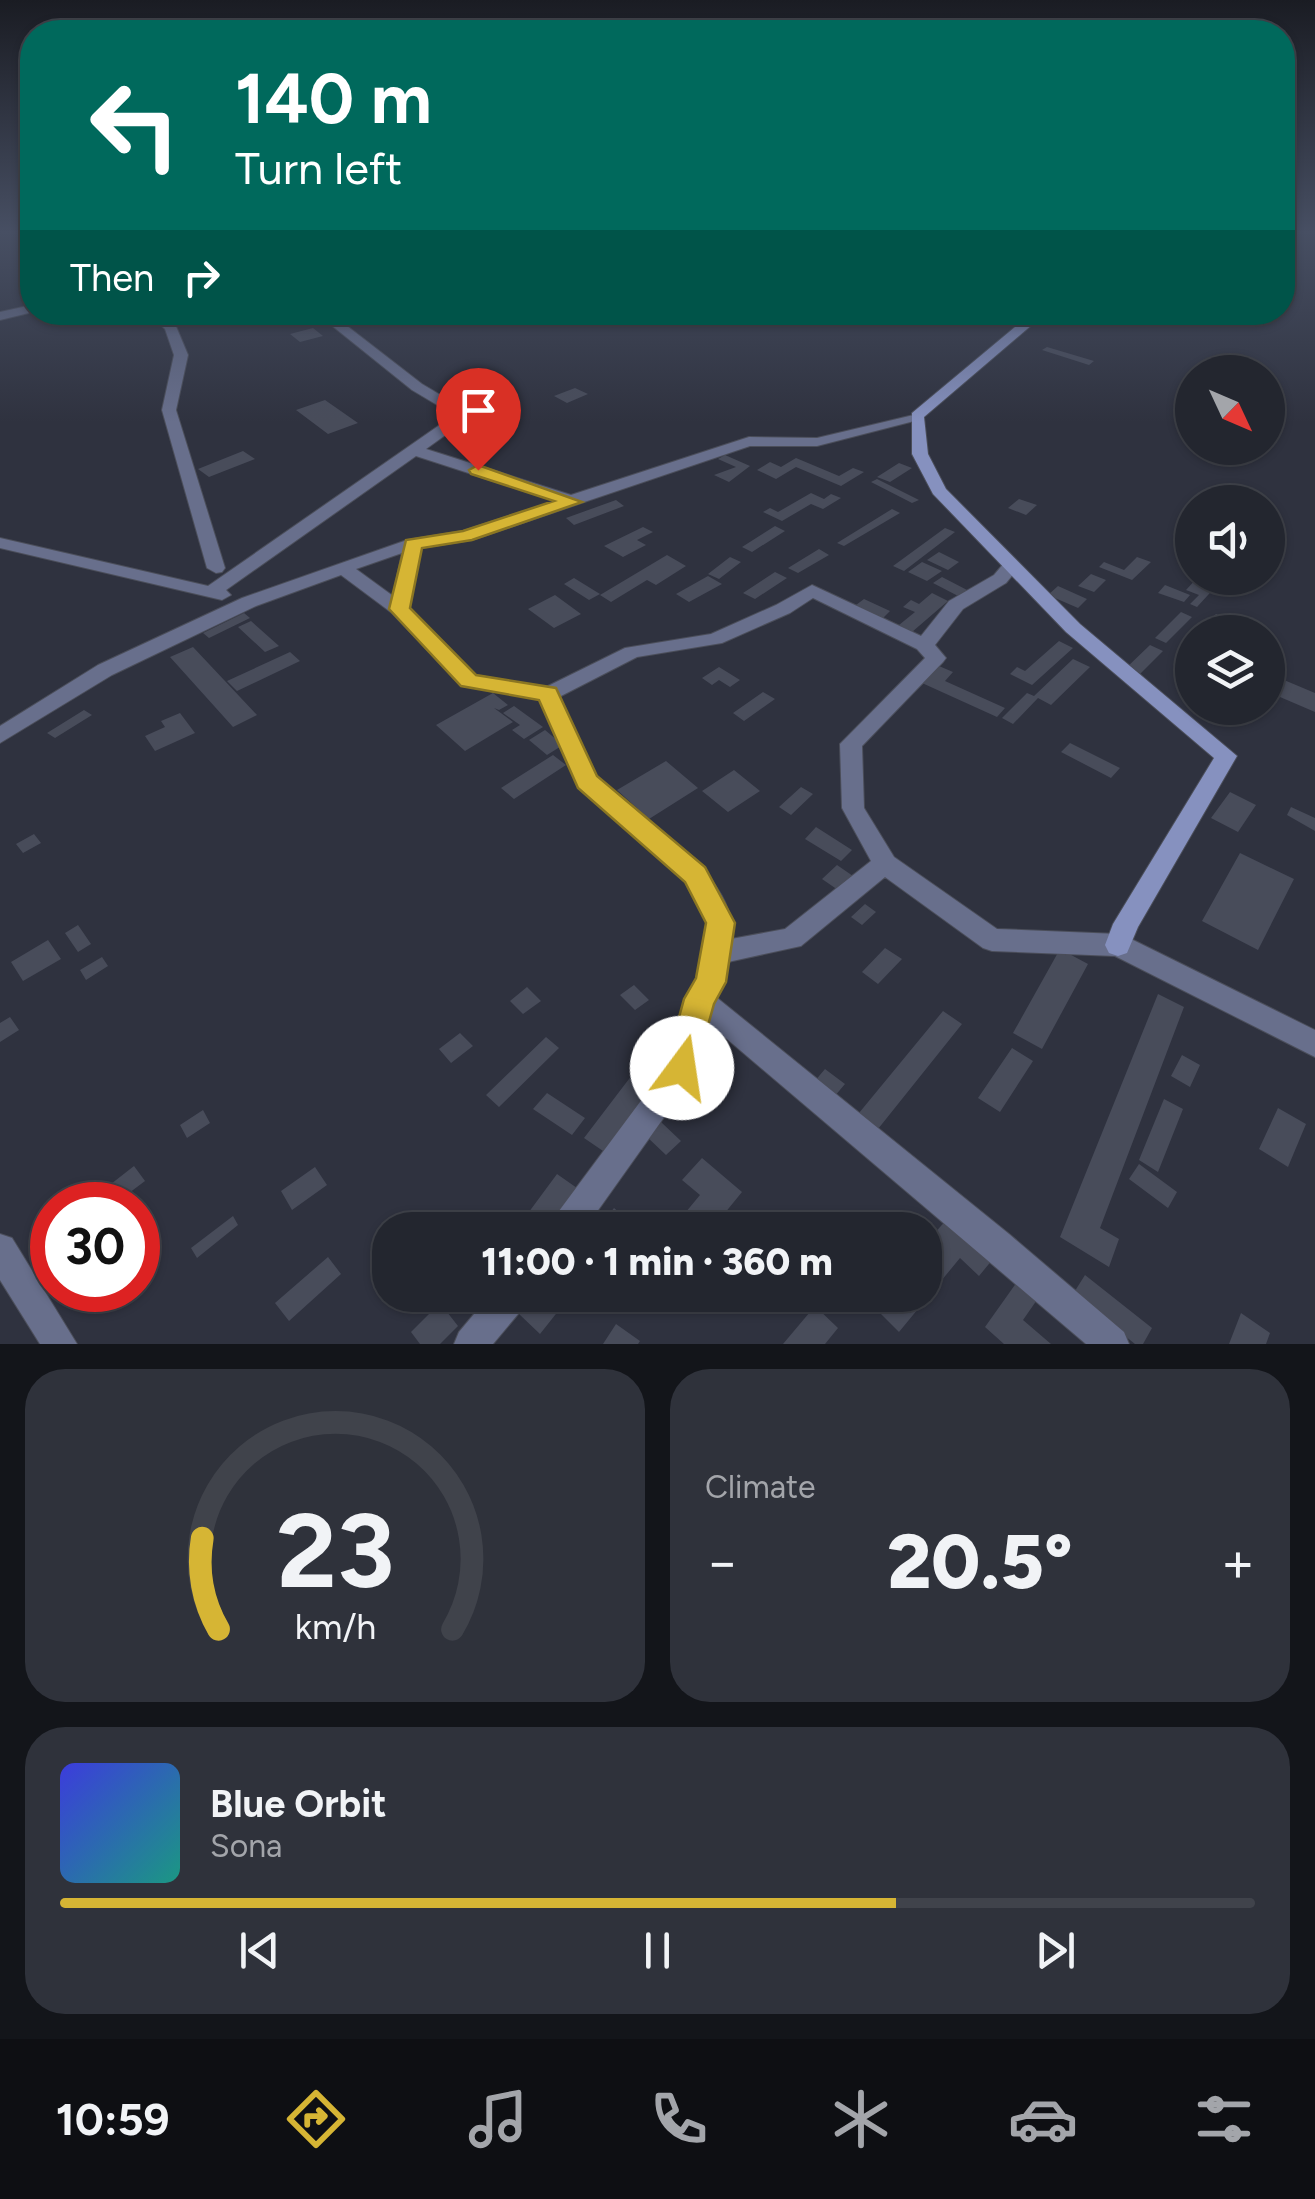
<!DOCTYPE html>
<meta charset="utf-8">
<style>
:root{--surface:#23262f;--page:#2f323b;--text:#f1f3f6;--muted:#a3a5aa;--line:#40434b;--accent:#d6b534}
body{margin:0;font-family:Figtree,sans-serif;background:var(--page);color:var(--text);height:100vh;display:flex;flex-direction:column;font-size:38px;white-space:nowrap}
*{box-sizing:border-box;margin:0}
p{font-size:32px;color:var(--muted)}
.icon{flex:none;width:55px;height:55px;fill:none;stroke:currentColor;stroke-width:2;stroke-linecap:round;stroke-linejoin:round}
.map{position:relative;height:1344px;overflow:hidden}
.details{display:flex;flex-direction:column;gap:25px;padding:25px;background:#13151a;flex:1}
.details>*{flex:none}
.guide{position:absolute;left:20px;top:20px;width:1275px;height:305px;border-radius:40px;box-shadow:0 2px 8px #0004,0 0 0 2px var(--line);background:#00695c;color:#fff;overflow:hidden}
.needle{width:65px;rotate:134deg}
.fabs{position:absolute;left:1175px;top:355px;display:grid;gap:20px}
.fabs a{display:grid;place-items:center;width:110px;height:110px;border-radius:50%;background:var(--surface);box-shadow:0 2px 8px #0004,0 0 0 2px var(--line);font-size:50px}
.speed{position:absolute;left:30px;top:1182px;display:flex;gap:20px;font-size:50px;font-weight:700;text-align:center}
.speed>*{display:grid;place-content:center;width:130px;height:130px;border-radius:50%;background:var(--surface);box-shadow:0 2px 8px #0004,0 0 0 2px var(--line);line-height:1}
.speed .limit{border:15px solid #d22;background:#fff;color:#111}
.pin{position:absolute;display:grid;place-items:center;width:85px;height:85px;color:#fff;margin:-102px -42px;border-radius:50% 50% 50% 0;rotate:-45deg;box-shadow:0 0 10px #0007}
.pin .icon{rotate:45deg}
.me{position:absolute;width:110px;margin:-55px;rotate:14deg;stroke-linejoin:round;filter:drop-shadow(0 0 8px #0008)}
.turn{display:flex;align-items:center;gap:35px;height:210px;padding:0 50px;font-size:45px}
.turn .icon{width:130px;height:130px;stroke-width:2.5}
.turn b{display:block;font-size:70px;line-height:85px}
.then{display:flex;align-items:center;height:95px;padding:0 50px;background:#0003;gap:20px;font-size:38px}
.big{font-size:75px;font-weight:800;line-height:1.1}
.details .tile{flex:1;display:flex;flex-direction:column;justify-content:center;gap:15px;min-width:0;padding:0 35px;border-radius:40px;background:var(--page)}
.details .dial{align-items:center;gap:0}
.dial svg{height:260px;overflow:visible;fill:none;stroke:var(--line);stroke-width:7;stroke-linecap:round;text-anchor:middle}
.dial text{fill:var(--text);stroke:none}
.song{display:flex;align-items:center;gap:30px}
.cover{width:120px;height:120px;border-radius:15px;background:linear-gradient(135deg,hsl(240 70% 55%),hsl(170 70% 35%))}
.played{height:10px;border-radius:5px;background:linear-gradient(90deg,var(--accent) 70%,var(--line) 70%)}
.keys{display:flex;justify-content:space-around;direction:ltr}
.heat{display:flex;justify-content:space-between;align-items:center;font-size:55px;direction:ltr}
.details .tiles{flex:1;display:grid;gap:25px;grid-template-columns:1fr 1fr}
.tile:last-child{grid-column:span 2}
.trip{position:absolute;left:372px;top:1212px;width:570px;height:100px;border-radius:40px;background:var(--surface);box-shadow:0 2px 8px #0004,0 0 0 2px var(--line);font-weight:800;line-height:100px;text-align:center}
.menu{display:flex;height:160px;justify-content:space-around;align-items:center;background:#0e0f13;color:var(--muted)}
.menu .icon{width:70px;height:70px}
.menu .active{color:var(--accent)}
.menu b{font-size:45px;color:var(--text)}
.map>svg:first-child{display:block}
.building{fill:#484c5a}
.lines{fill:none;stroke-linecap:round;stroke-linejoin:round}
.street-casing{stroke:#4b4e5a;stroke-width:2}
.secondary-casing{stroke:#4b4e5a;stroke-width:2}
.street{fill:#686f8c;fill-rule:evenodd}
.secondary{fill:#8691bf;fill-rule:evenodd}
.route{fill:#d6b534;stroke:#8b7622;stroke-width:2.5}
</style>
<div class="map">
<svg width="1315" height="1344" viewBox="0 0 1315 1344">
<rect width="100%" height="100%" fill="#2f323f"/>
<path class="building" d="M313,328L323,336L300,342L290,334Z
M1047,347L1094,361L1089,365L1042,350Z
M575,388L588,394L567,403L554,396Z
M325,400L358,423L328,434L296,410Z
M243,451L255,459L209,477L198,469Z
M725,455L750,466L729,482L714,475L736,467L718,459Z
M796,458L839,476L853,468L864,472L841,486L796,467L776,479L757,470L770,462L781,467Z
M899,463L912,468L890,482L877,477Z
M877,479L919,500L912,503L871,482Z
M811,493L824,499L831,494L841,498L823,509L811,504L782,521L763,512L770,508L778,512Z
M1019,499L1037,505L1026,515L1008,508Z
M616,500L624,506L574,525L566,518Z
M892,509L900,513L844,546L837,543Z
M775,526L785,531L752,552L742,547Z
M643,527L653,532L637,540L646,545L623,557L604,546Z
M945,528L955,532L904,571L893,566Z
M819,549L829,555L798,573L788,568Z
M939,552L959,562L948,570L927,560Z
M667,555L686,566L656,585L647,580L611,602L600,595Z
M730,557L741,562L719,579L708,574Z
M1137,557L1151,562L1132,580L1099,567L1104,562L1124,570Z
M922,562L942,571L927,581L908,572Z
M775,572L787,578L755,599L743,593Z
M1091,574L1106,580L1094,592L1078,586Z
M708,576L722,584L689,602L676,594Z
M942,577L969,591L960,597L933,583Z
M574,578L600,594L589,600L564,584Z
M1197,578L1219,583L1197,607L1190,604L1199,595L1186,590Z
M1165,585L1190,595L1184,602L1158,593Z
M1058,586L1087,599L1078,608L1048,595Z
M932,593L948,601L912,632L899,625L915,612L903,607L911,600L919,604Z
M555,595L581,614L554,628L528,609Z
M864,599L890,611L883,618L856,605Z
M1181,612L1192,617L1166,643L1155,638Z
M244,613L250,618L209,638L203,633Z
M1216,614L1229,620L1216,632L1201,628Z
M251,621L279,646L265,652L238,627Z
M1059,641L1073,648L1032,685L1010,674L1017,667L1025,671Z
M1150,645L1163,651L1138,676L1125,669Z
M193,647L257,715L233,727L170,657Z
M290,652L300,661L237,691L227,681Z
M1073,659L1090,667L1051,705L1038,698L1013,724L1002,718L1027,693L1034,696Z
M939,666L953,672L945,681L1005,708L997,717L922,683Z
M719,667L740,680L730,687L719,680L712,685L702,678Z
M1284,680L1315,693V712L1273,694Z
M763,692L775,699L744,721L733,713Z
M493,693L508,705L499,710L494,708L513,722L465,751L436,725Z
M514,706L543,727L524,739L512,730L520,725L503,713Z
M84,710L92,715L55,738L47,733Z
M180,713L195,733L155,751L145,736L165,727L161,721Z
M545,730L563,745L547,755L529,740Z
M1070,743L1120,768L1111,778L1061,752Z
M553,755L566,765L514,799L501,788Z
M666,761L698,788L649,819L617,790Z
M734,770L760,791L728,812L702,791Z
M801,787L813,794L791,815L779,807Z
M1230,792L1256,805L1238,832L1211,818Z
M1291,807L1315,818V831L1287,815Z
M816,827L852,850L841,861L805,839Z
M34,834L41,843L23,853L16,844Z
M1240,853L1294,879L1258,950L1202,921Z
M837,865L853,876L838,890L822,879Z
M865,904L876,912L862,925L851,917Z
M78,925L91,944L78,952L65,933Z
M48,940L61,959L23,981L11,962Z
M885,948L902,959L878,984L862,972Z
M1060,949L1088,964L1042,1049L1013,1033Z
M102,957L108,966L86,980L80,970Z
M634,985L649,1000L635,1010L620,995Z
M527,987L541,1001L523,1014L510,1001Z
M1158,994L1184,1007L1100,1228L1119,1239L1109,1267L1060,1237Z
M943,1011L962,1024L878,1129L859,1113Z
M10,1017L19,1030L0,1042V1023Z
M460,1033L473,1046L451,1063L439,1049Z
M546,1037L559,1048L499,1107L486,1095Z
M1012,1048L1033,1061L1000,1112L978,1098Z
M648,1054L669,1066L606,1153L584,1138Z
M1182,1055L1200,1065L1190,1087L1171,1076Z
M825,1069L845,1084L834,1097L814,1082Z
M547,1093L585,1118L572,1135L533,1109Z
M1164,1099L1183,1109L1158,1172L1139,1160Z
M1278,1108L1306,1124L1288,1167L1259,1149Z
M203,1110L210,1123L187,1138L180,1125Z
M661,1122L681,1141L666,1155L646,1136Z
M702,1158L742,1192L711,1230H671L700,1195L682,1180Z
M1139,1164L1177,1192L1168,1208L1129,1179Z
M134,1166L145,1181L121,1199L111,1184Z
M315,1167L327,1185L292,1210L281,1191Z
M557,1174L577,1188L547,1230H537L523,1220Z
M614,1208L640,1230H597Z
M233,1216L238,1225L197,1258L191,1248Z
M948,1218L993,1259L979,1276L960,1258L899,1332L872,1305L881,1295H925V1244Z
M328,1257L341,1274L289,1321L275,1303Z
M1085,1275L1152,1328L1143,1344H1135L1073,1294Z
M1019,1279L1039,1297L1023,1320L1051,1344H1004L985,1327Z
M535,1295H571L540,1334L519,1314Z
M440,1303L458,1326L440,1344H420L411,1332Z
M815,1306L838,1328L825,1344H783Z
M1241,1313L1270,1333L1266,1344H1229Z
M616,1324L640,1341L638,1344H603Z"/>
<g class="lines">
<defs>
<path id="street" d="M32,305L33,312L0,320V312Z
M147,312H161L175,324L188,355L176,410L225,568L222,572L216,573L207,568L162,410L174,355L165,329Z
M315,312H329L422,384L469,412V418L426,449L571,495L749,437L817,438L922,413V419L817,446H750L472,540L421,548L409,608L475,675L546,687L625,648L711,634L776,605L812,585L921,636L949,601L994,575L1005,562H1017L1020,566L1006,583L963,609L935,645L946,658L943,662L862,746L864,808L894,857L997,929L1118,934L1127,937L1315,1030V1057L1115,956L992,951L983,948L885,877L801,946L728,962L724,982L716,997L1009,1234L1124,1332L1129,1344H1086L707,1022L692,1078L584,1230H548L553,1219L669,1063L685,999L698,978L708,923L686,881L579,788L540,699L462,686L392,613L341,575L256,606L112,675L0,743V726L98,665L242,598L407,540L463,531L555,501L416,456L226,590L231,595L222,600L0,548V538L208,586L454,415L412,390ZM402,553L393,596L356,569ZM813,598L917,649L925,658L840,744L842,808L871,861L785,929L731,939C741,875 638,820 599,780C583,763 570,719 559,697L637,657L722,643L790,613Z
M0,1234L12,1238L77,1344H40L0,1280Z
M490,1295H529L524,1307L493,1344H454L459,1332Z"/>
<path id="secondary" d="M1033,312H1047L924,417L928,454L946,489L1080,624L1237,756L1138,927L1127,953L1118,956L1109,953L1105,945L1113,924L1214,758L1066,632L933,494L912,454V413Z"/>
</defs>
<use href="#street" class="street-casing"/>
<use href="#secondary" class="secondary-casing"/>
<use href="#street" class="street"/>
<use href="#secondary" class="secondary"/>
</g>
<linearGradient id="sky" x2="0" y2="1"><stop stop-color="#1a1c23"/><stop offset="0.55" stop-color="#474f63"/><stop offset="1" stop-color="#474f63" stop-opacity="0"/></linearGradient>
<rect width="1315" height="422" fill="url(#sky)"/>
<path class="route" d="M478,465L582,502L472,540L422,548L410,608L476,675L556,688L597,776L705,867L735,923L726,982L714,1004L693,1079L682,1083L670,1079L665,1068L684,999L696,978L706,923L685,882L578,788L539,700L461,686L389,609L406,540L463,531L554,501L471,474L469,470Z"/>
</svg>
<div class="fabs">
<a><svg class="needle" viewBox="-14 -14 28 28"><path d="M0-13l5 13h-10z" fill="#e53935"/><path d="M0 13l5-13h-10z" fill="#a3a5aa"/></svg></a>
<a><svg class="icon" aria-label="sound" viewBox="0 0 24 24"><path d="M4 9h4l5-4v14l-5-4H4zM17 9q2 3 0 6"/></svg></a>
<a><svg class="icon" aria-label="layers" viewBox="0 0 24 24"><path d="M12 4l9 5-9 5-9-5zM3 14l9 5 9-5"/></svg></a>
</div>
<div class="speed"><div class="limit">30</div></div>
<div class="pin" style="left:478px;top:470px;background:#d93025"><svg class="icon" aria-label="arrive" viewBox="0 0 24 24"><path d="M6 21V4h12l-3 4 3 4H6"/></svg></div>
<svg class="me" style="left:682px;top:1068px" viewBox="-20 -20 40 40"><circle r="19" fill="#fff"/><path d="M0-13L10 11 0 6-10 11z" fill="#d6b534"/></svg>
<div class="trip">11:00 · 1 min · 360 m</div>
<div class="guide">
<div class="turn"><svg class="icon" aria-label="left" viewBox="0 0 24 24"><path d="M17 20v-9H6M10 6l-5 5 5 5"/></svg><div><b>140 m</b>Turn left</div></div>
<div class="then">Then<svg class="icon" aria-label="right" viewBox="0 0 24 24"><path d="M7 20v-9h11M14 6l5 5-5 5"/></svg></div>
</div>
</div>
<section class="details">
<div class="tiles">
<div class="tile dial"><svg viewBox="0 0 100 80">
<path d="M14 69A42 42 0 1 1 86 69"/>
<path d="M14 69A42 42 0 0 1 9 41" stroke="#d6b534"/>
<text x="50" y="56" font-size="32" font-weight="700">23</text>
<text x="50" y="72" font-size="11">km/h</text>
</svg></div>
<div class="tile"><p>Climate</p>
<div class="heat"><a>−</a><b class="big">20.5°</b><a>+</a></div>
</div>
<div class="tile">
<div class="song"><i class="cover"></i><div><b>Blue Orbit</b><p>Sona</p></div></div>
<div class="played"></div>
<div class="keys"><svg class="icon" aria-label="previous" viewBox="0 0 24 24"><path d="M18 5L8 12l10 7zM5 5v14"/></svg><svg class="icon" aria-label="pause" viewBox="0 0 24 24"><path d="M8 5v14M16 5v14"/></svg><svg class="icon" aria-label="next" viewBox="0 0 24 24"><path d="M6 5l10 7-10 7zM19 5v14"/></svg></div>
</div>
</div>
</section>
<nav class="menu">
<b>10:59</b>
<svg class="icon active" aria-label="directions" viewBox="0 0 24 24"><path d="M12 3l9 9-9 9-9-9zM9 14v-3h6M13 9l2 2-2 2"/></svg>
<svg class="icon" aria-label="music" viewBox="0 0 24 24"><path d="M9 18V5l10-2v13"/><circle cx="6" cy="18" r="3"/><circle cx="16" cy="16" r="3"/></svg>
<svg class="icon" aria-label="phone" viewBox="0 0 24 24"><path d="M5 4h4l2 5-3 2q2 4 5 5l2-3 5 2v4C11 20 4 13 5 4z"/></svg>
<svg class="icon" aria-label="climate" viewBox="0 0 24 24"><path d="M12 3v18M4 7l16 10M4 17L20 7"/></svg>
<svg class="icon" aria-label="car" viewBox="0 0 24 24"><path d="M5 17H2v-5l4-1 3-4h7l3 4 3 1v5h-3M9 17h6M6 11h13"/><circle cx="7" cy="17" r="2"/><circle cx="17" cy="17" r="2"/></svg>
<svg class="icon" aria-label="filters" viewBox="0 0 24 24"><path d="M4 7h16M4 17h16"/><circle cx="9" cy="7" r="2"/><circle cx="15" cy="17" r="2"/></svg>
</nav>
